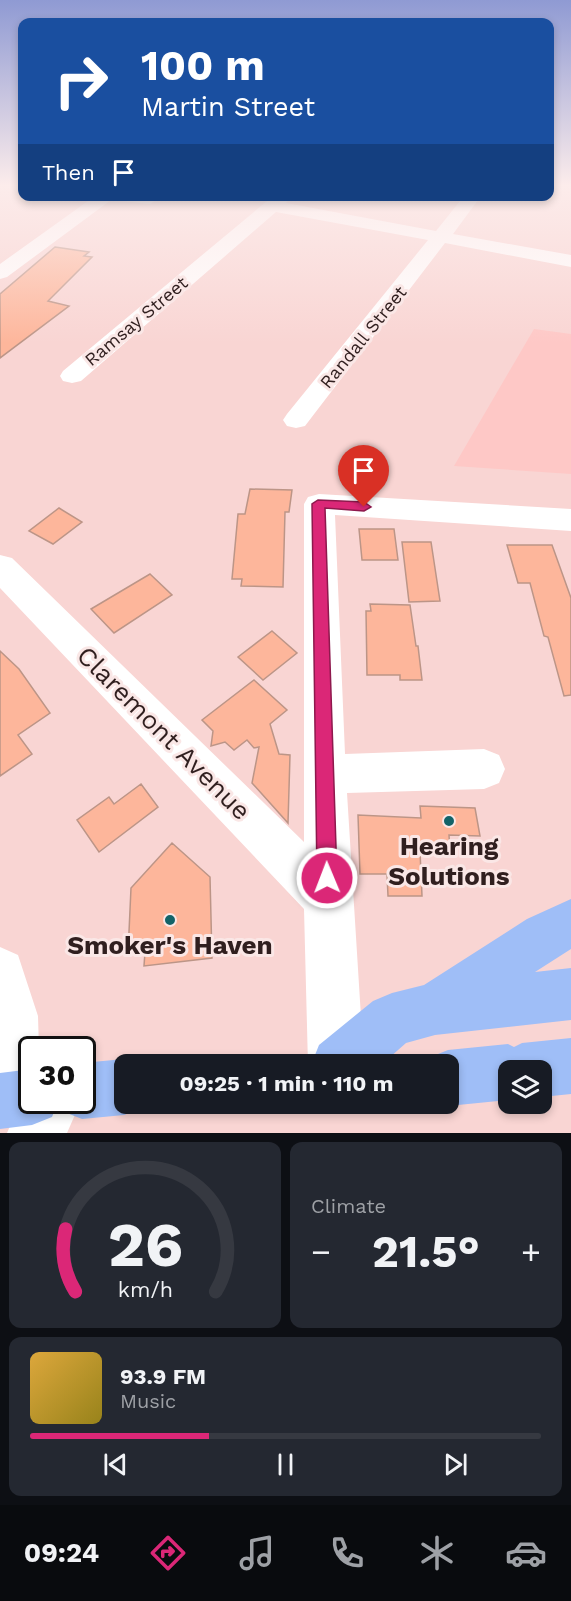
<!DOCTYPE html>
<meta charset="utf-8">
<style>
:root{--surface:#171b24;--page:#242831;--text:#f1f3f6;--muted:#9ea1a6;--line:#363941;--accent:#db2777}
body{margin:0;font-family:"Work Sans",sans-serif;background:var(--page);color:var(--text);height:100vh;display:flex;flex-direction:column;font-size:22px;white-space:nowrap}
*{box-sizing:border-box;margin:0}
p{font-size:20px;color:var(--muted)}
.icon{flex:none;width:33px;height:33px;fill:none;stroke:currentColor;stroke-width:2;stroke-linecap:round;stroke-linejoin:round}
.map{position:relative;height:1133px;overflow:hidden}
.panel{display:flex;flex-direction:column;gap:9px;padding:9px;background:#0d0f14;flex:1}
.panel>*{flex:none}
.banner{position:absolute;left:18px;top:18px;width:536px;height:183px;border-radius:12px;box-shadow:0 3px 9px #0003;background:#1a4fa0;color:#fff;overflow:hidden}
.controls{position:absolute;left:498px;top:1060px;display:grid;gap:12px}
.controls a{display:grid;place-items:center;width:54px;height:54px;border-radius:12px;background:var(--surface);box-shadow:0 3px 9px #0003;font-size:30px}
.speed{position:absolute;left:18px;top:1036px;display:flex;gap:12px;font-size:30px;font-weight:700;text-align:center}
.speed>*{display:grid;place-content:center;width:78px;height:78px;border-radius:50%;background:var(--surface);box-shadow:0 3px 9px #0003;line-height:1}
.speed .limit{border:3px solid #111;border-radius:9px;background:#fff;color:#111}
.pin{position:absolute;display:grid;place-items:center;width:51px;height:51px;color:#fff;margin:-62px -26px;border-radius:50% 50% 50% 0;rotate:-45deg;box-shadow:0 0 6px #0007}
.pin .icon{rotate:45deg}
.me{position:absolute;width:66px;margin:-33px;rotate:359deg;stroke-linejoin:round;filter:drop-shadow(0 0 4px #0008)}
.turn{display:flex;align-items:center;gap:21px;height:126px;padding:0 24px;font-size:27px}
.turn .icon{width:78px;height:78px;stroke-width:2.5}
.turn b{display:block;font-size:42px;line-height:51px}
.then{display:flex;align-items:center;height:57px;padding:0 24px;background:#0003;gap:12px;font-size:22px}
.big{font-size:45px;font-weight:700;line-height:1.1}
.panel .card{flex:1;display:flex;flex-direction:column;justify-content:center;gap:9px;min-width:0;padding:0 21px;border-radius:12px;background:var(--page)}
.panel .dial{align-items:center;gap:0}
.dial svg{height:156px;overflow:visible;fill:none;stroke:var(--line);stroke-width:7;stroke-linecap:round;text-anchor:middle}
.dial text{fill:var(--text);stroke:none}
.song{display:flex;align-items:center;gap:18px}
.cover{width:72px;height:72px;border-radius:9px;background:linear-gradient(135deg,hsl(40 70% 55%),hsl(50 70% 35%))}
.played{height:6px;border-radius:3px;background:linear-gradient(90deg,var(--accent) 35%,var(--line) 35%)}
.keys{display:flex;justify-content:space-around;direction:ltr}
.heat{display:flex;justify-content:space-between;align-items:center;font-size:33px;direction:ltr}
.panel .tiles{flex:1;display:grid;gap:9px;grid-template-columns:1fr 1fr}
.card:last-child{grid-column:span 2}
.trip{position:absolute;left:114px;top:1054px;width:345px;height:60px;border-radius:12px;background:var(--surface);box-shadow:0 3px 9px #0003;font-weight:700;line-height:60px;text-align:center}
.tab-bar{display:flex;height:96px;justify-content:space-around;align-items:center;background:#090b0e;color:var(--muted)}
.tab-bar .icon{width:42px;height:42px}
.tab-bar .current{color:var(--accent)}
.tab-bar b{font-size:27px;color:var(--text)}
.map>svg:first-child{display:block}
.built{fill:#fec8c6}
.building{fill:#fdb69b;stroke:#bc9587;stroke-width:1.5}
.lines{fill:none;stroke-linecap:round;stroke-linejoin:round}
.minor{fill:#fff;fill-rule:evenodd}
.major{fill:#9fbef7;fill-rule:evenodd}
.route{fill:#db2777;stroke:#8e194d;stroke-width:1.5}
.poi-dot{fill:#136368;stroke:#fae7e6;stroke-width:2}
.labels{text-anchor:middle;dominant-baseline:central;stroke-width:6;stroke-linejoin:round;paint-order:stroke}
.far-street-label{font-size:18px;fill:#301f1f;stroke:#fae7e6}
.near-street-label{font-size:26px;fill:#301f1f;stroke:#fae7e6}
.near-poi-label{font-size:26px;font-weight:bold;fill:#301f1f;stroke:#fae7e6}
</style>
<div class="map">
<svg width="571" height="1133" viewBox="0 0 571 1133">
<rect width="100%" height="100%" fill="#f9d5d3"/>
<path class="built" d="M534,329L571,334V474L454,466Z"/>
<path class="building" d="M55,247L89,252L84,256L92,257L48,301L69,306L0,358V294Z
M250,489L292,490L289,512H285L283,587L241,586L242,579H232L238,514H245Z
M59,508L82,522L53,544L29,531Z
M359,529H394L398,560H362Z
M402,542H431L440,601L409,602Z
M507,545H552L571,598V695L564,696L548,637L544,636L530,583H518Z
M150,574L172,595L114,633L91,609Z
M370,604L410,605L416,646H418L422,680H400V675H367L366,611H371Z
M272,631L297,653L263,680L238,657Z
M0,651L19,669L50,713L18,735L32,754L0,776Z
M254,680L287,710L270,724L279,754L290,755L288,823L252,783L259,747L254,748L247,740L234,750L225,742L211,746L213,731L202,720Z
M141,784L158,807L99,852L77,820L109,797L114,804Z
M420,806L475,808L480,836L449,835L450,852L420,851L422,896H388L387,874H360L358,815L421,818Z
M172,843L210,877L212,958L144,966L145,952L128,954L131,888Z"/>
<g class="lines">
<path class="minor" d="M95,196H157L158,199L150,204L111,200L7,277L0,279V264Z
M273,196H292L286,203L436,231L464,196H481L453,234L571,255V267L445,243L305,426L296,428L287,426L283,420L287,414L428,240L276,212L81,381L72,383L63,381L60,376L63,371Z
M319,494L571,509V531L335,515L345,754L484,749L499,755L505,769L499,783L484,789L347,793L364,1065H308L304,909L0,588V555L12,558L304,842V504L308,497Z
M0,947L18,955L38,1016L39,1050H32V1101H81L67,1133H7L10,1126L0,1122Z"/>
<path class="major" d="M571,899V949L535,972L571,968V1020L435,1035L406,1043L381,1065H311L319,1045L373,1001L392,993L424,985L527,919Z
M571,1038V1094L542,1097V1071H508V1100L448,1106L443,1104H448V1065H426L428,1058L448,1050L508,1044L514,1047L522,1043Z
M124,1059L139,1065H124V1104H145L144,1107L124,1115L82,1119L62,1111L58,1102L52,1117L32,1125L0,1129V1073L32,1069V1101H82V1063Z"/>
</g>
<linearGradient id="sky" x2="0" y2="1"><stop stop-color="#8f9ad3"/><stop offset="0.54" stop-color="#fceceb"/><stop offset="1" stop-color="#fceceb" stop-opacity="0"/></linearGradient>
<rect width="571" height="343" fill="url(#sky)"/>
<path class="route" d="M318,500L364,502L371,507L364,511L325,508L337,878L334,885L327,888L320,885L317,878L312,504Z"/>
<g class="poi-dot">
<circle cx="449" cy="821" r="6"/>
<circle cx="170" cy="920" r="6"/>
</g>
<g class="labels">
<g class="far-street-label">
<text transform="translate(136 321) rotate(-40)">Ramsay Street</text>
<text transform="translate(363 337) rotate(-51)">Randall Street</text>
</g>
<g class="near-street-label">
<text transform="translate(164 733) rotate(45)">Claremont Avenue</text>
</g>
<g class="near-poi-label">
<text x="449" y="846">Hearing<tspan x="449" dy="30">Solutions</tspan></text>
<text x="170" y="945">Smoker's Haven</text>
</g>
</g>
</svg>
<div class="controls">
<a><svg class="icon" aria-label="layers" viewBox="0 0 24 24"><path d="M12 4l9 5-9 5-9-5zM3 14l9 5 9-5"/></svg></a>
</div>
<div class="speed"><div class="limit">30</div></div>
<div class="pin" style="left:364px;top:507px;background:#d93025"><svg class="icon" aria-label="arrive" viewBox="0 0 24 24"><path d="M6 21V4h12l-3 4 3 4H6"/></svg></div>
<svg class="me" style="left:327px;top:878px" viewBox="-20 -20 40 40"><circle r="17" fill="#db2777" stroke="#fff" stroke-width="3"/><path d="M0-11L8 9 0 5-8 9z" fill="#fff"/></svg>
<div class="trip">09:25 · 1 min · 110 m</div>
<div class="banner">
<div class="turn"><svg class="icon" aria-label="right" viewBox="0 0 24 24"><path d="M7 20v-9h11M14 6l5 5-5 5"/></svg><div><b>100 m</b>Martin Street</div></div>
<div class="then">Then<svg class="icon" aria-label="arrive" viewBox="0 0 24 24"><path d="M6 21V4h12l-3 4 3 4H6"/></svg></div>
</div>
</div>
<section class="panel">
<div class="tiles">
<div class="card dial"><svg viewBox="0 0 100 80">
<path d="M14 69A42 42 0 1 1 86 69"/>
<path d="M14 69A42 42 0 0 1 9 37" stroke="#db2777"/>
<text x="50" y="56" font-size="32" font-weight="700">26</text>
<text x="50" y="72" font-size="11">km/h</text>
</svg></div>
<div class="card"><p>Climate</p>
<div class="heat"><a>−</a><b class="big">21.5°</b><a>+</a></div>
</div>
<div class="card">
<div class="song"><i class="cover"></i><div><b>93.9 FM</b><p>Music</p></div></div>
<div class="played"></div>
<div class="keys"><svg class="icon" aria-label="previous" viewBox="0 0 24 24"><path d="M18 5L8 12l10 7zM5 5v14"/></svg><svg class="icon" aria-label="pause" viewBox="0 0 24 24"><path d="M8 5v14M16 5v14"/></svg><svg class="icon" aria-label="next" viewBox="0 0 24 24"><path d="M6 5l10 7-10 7zM19 5v14"/></svg></div>
</div>
</div>
</section>
<nav class="tab-bar">
<b>09:24</b>
<svg class="icon current" aria-label="directions" viewBox="0 0 24 24"><path d="M12 3l9 9-9 9-9-9zM9 14v-3h6M13 9l2 2-2 2"/></svg>
<svg class="icon" aria-label="music" viewBox="0 0 24 24"><path d="M9 18V5l10-2v13"/><circle cx="6" cy="18" r="3"/><circle cx="16" cy="16" r="3"/></svg>
<svg class="icon" aria-label="phone" viewBox="0 0 24 24"><path d="M5 4h4l2 5-3 2q2 4 5 5l2-3 5 2v4C11 20 4 13 5 4z"/></svg>
<svg class="icon" aria-label="climate" viewBox="0 0 24 24"><path d="M12 3v18M4 7l16 10M4 17L20 7"/></svg>
<svg class="icon" aria-label="car" viewBox="0 0 24 24"><path d="M5 17H2v-5l4-1 3-4h7l3 4 3 1v5h-3M9 17h6M6 11h13"/><circle cx="7" cy="17" r="2"/><circle cx="17" cy="17" r="2"/></svg>
</nav>
